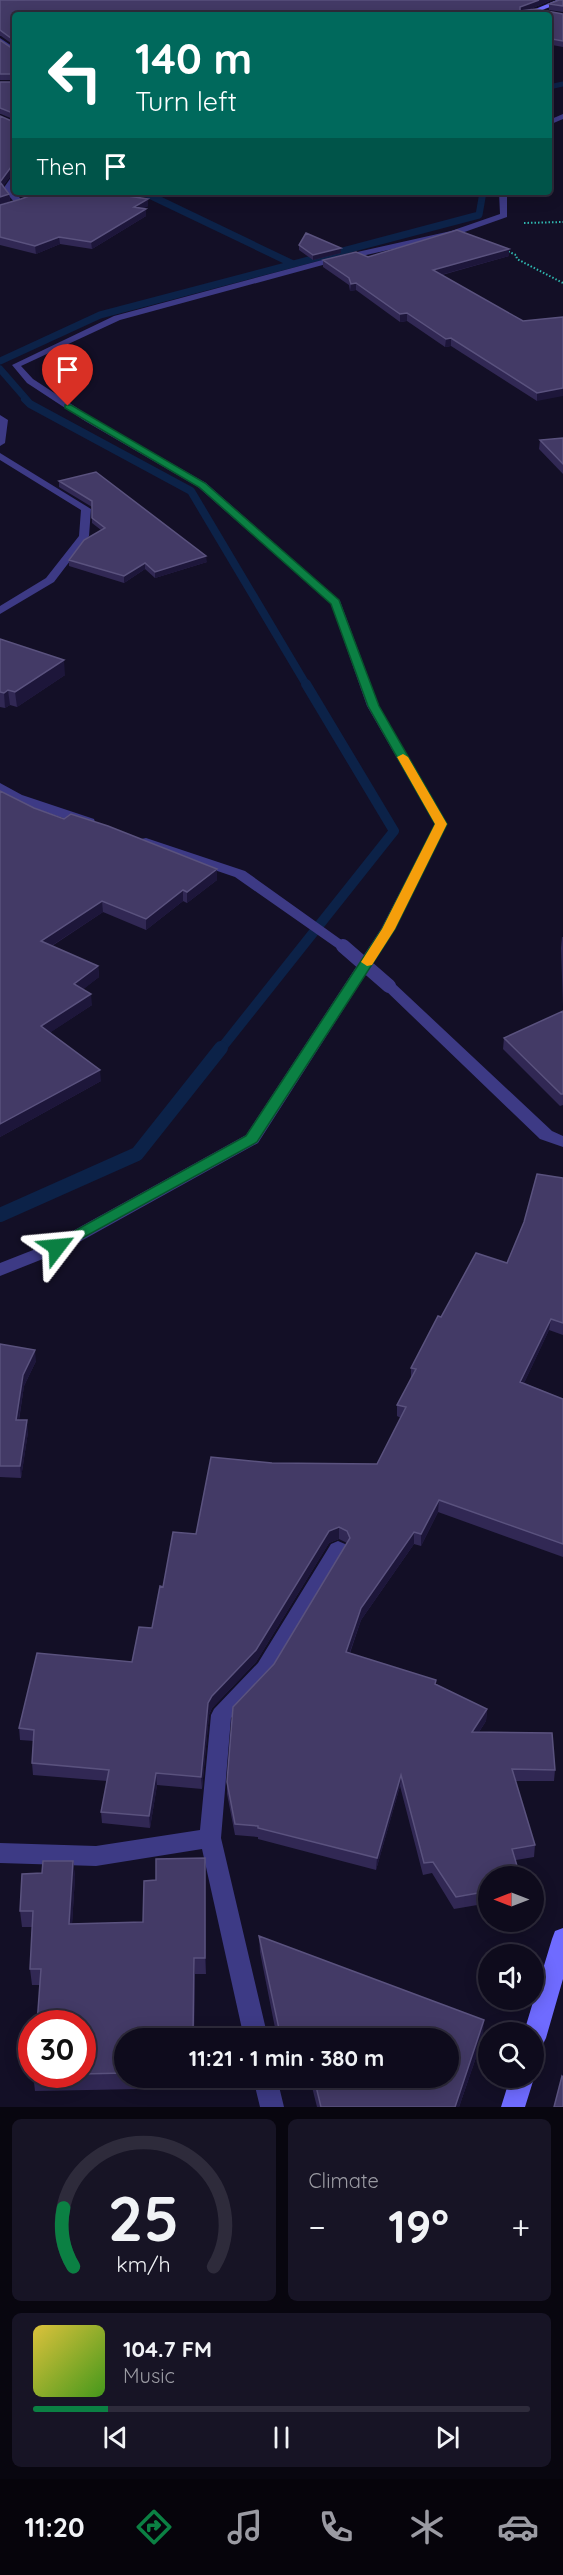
<!DOCTYPE html>
<meta charset="utf-8">
<style>
:root{--surface:#0e0b1c;--page:#171425;--text:#f1f3f6;--muted:#9b9ba3;--line:#2e2b3b;--accent:#0b8043}
body{margin:0;font-family:Quicksand,sans-serif;background:var(--page);color:var(--text);height:100vh;display:flex;flex-direction:column;font-size:22px;white-space:nowrap}
*{box-sizing:border-box;margin:0}
p{font-size:20px;color:var(--muted)}
.icon{flex:none;width:33px;height:33px;fill:none;stroke:currentColor;stroke-width:2;stroke-linecap:round;stroke-linejoin:round}
.map{position:relative;height:2107px;overflow:hidden}
.side{display:flex;flex-direction:column;gap:12px;padding:12px;background:#08060f;flex:1}
.side>*{flex:none}
.hud{position:absolute;left:12px;top:12px;width:540px;height:183px;border-radius:6px;box-shadow:0 3px 15px #0003,0 0 0 2px var(--line);background:#00695c;color:#fff;overflow:hidden}
.needle{width:39px;rotate:270deg}
.tools{position:absolute;left:478px;top:1866px;display:grid;gap:12px}
.tools a{display:grid;place-items:center;width:66px;height:66px;border-radius:50%;background:var(--surface);box-shadow:0 3px 15px #0003,0 0 0 2px var(--line);font-size:30px}
.speed{position:absolute;left:18px;top:2010px;display:flex;gap:12px;font-size:30px;font-weight:700;text-align:center}
.speed>*{display:grid;place-content:center;width:78px;height:78px;border-radius:50%;background:var(--surface);box-shadow:0 3px 15px #0003,0 0 0 2px var(--line);line-height:1}
.speed .limit{border:9px solid #d22;background:#fff;color:#111}
.pin{position:absolute;display:grid;place-items:center;width:51px;height:51px;color:#fff;margin:-62px -26px;border-radius:50% 50% 50% 0;rotate:-45deg;box-shadow:0 0 6px #0007}
.pin .icon{rotate:45deg}
.me{position:absolute;width:66px;margin:-33px;rotate:61deg;stroke-linejoin:round;filter:drop-shadow(0 0 4px #0008)}
.turn{display:flex;align-items:center;gap:21px;height:126px;padding:0 24px;font-size:27px}
.turn .icon{width:78px;height:78px;stroke-width:2.5}
.turn b{display:block;font-size:42px;line-height:51px}
.then{display:flex;align-items:center;height:57px;padding:0 24px;background:#0003;gap:12px;font-size:22px}
.big{font-size:45px;font-weight:800;line-height:1.1}
.side .widget{flex:1;display:flex;flex-direction:column;justify-content:center;gap:9px;min-width:0;padding:0 21px;border-radius:9px;background:var(--page)}
.side .dial{align-items:center;gap:0}
.dial svg{height:156px;overflow:visible;fill:none;stroke:var(--line);stroke-width:7;stroke-linecap:round;text-anchor:middle}
.dial text{fill:var(--text);stroke:none}
.song{display:flex;align-items:center;gap:18px}
.cover{width:72px;height:72px;border-radius:9px;background:linear-gradient(135deg,hsl(50 70% 55%),hsl(100 70% 35%))}
.played{height:6px;border-radius:3px;background:linear-gradient(90deg,var(--accent) 15%,var(--line) 15%)}
.keys{display:flex;justify-content:space-around;direction:ltr}
.heat{display:flex;justify-content:space-between;align-items:center;font-size:33px;direction:ltr}
.side .tiles{flex:1;display:grid;gap:12px;grid-template-columns:1fr 1fr}
.widget:last-child{grid-column:span 2}
.trip{position:absolute;left:114px;top:2028px;width:345px;height:60px;border-radius:30px;background:var(--surface);box-shadow:0 3px 15px #0003,0 0 0 2px var(--line);font-weight:800;line-height:60px;text-align:center}
.tab-bar{display:flex;height:96px;justify-content:space-around;align-items:center;background:#06040b;color:var(--muted)}
.tab-bar .icon{width:42px;height:42px}
.tab-bar .on{color:var(--accent)}
.tab-bar b{font-size:27px;color:var(--text)}
.map>svg:first-child{display:block}
.lines{fill:none;stroke-linecap:round;stroke-linejoin:round}
.stream-far4{stroke:#0c2248;stroke-width:5}
.stream-far3{stroke:#0c2248;stroke-width:7}
.stream-far2{stroke:#0c2248;stroke-width:8}
.stream-far1{stroke:#0c2248;stroke-width:10}
.stream{stroke:#0c2248;stroke-width:14}
.path{stroke:#2fb8b0;stroke-width:2;stroke-dasharray:1.5 2;stroke-linecap:butt}
.street{fill:#3d3a85;fill-rule:evenodd}
.secondary{fill:#6f6bff;fill-rule:evenodd}
.street-bridge{stroke:#3d3a85;stroke-width:14}
.wall{fill:#312854}
.shaded-wall{fill:#1d163a}
.building{fill:#433a66;stroke:#5a527e;stroke-width:1.5}
.route{fill:#0b8043;stroke:#07532c;stroke-width:1.5}
.slow{fill:#f59e0b}
</style>
<div class="map">
<svg width="563" height="2107" viewBox="0 0 563 2107">
<rect width="100%" height="100%" fill="#130f26"/>
<g class="lines">
<path class="stream-far4" d="M549,87L563,84"/>
<path class="stream-far3" d="M143,192L293,264
M0,361L100,315L479,215L483,192
M0,369L27,400"/>
<path class="stream-far2" d="M25,399L30,404L191,491L307,686"/>
<path class="stream-far1" d="M220,1050L394,831L306,684"/>
<path class="stream" d="M0,1215L137,1154L221,1048"/>
<path class="path" d="M524,223L563,222
M505,250L516,255L517,259L563,283"/>
<path class="street" d="M0,38L15,48V53L0,43Z
M563,114V119L549,125V120Z
M12,176H15V183L11,189L22,200V204H16L3,189Z
M499,192H507V217L456,235L330,263L120,320L21,366L33,379L91,417L206,483L340,601L379,706L447,824L395,929L258,1143L63,1251L0,1276V1263L51,1243L246,1135L381,929L435,824L367,706L331,604L198,487L85,421L27,383L12,365L114,316L326,259L451,231L500,214Z
M0,415L8,420L5,443L0,446Z
M0,453L91,509L89,536L54,582L0,614V606L46,578L79,536L81,510L0,460Z
M0,783L22,795L94,819L95,822L94,825H84L12,801L0,793Z
M146,838L245,871L350,946L348,949H338L235,877L141,845L139,842L141,839Z
M389,982L394,983L552,1131L563,1136V1147L540,1139L384,989L382,986Z
M338,1541L345,1544L348,1549L272,1675L231,1718L221,1838L268,2038H244L202,1849L96,1866L0,1863V1843L96,1846L200,1830L211,1715L214,1709L258,1663L331,1544Z
M253,2078H277L284,2107H260Z"/>
<path class="secondary" d="M557,0L563,2L529,15H521Z
M563,1928V1979L546,2038L542,2046L534,2050V2032H524L552,1939L555,1931Z
M510,2078H534L525,2107H501Z"/>
<path class="street-bridge" d="M343,946L389,986"/>
</g>
<path class="wall" d="M0,0H552L528,10L563,14V47L552,45L549,46V15H15V46L1,36H0Z
M563,0V12L549,10V4Z
M0,40L13,49H15V120L1,114H0V82H15V80H0Z
M0,116L14,122L15,121V175L12,174L3,186L9,194L10,201L0,204Z
M112,193L148,199V206L143,208L146,216L92,249L60,244L36,254L0,245V205Z
M299,245L341,248V253L313,260L299,250Z
M509,256L442,275L523,321L563,317L537,401L451,346L445,347L407,321L400,322L356,290L350,291L349,285L323,267V260L368,257Z
M563,438V474L539,449L540,440Z
M59,481L207,562L155,578L145,569L124,583L69,566V560L101,530L92,523V507L59,487Z
M0,639L65,675L17,707L10,705L5,708L0,707Z
M0,791L34,808L217,880L187,903L183,901L146,930L103,912L52,946L98,966L99,977L83,989L92,1005L49,1033L101,1081L0,1137Z
M562,937H563V1007L561,948Z
M563,1011V1105L560,1106L503,1049L504,1038Z
M563,1178V1335L549,1330L524,1383L563,1399V1557L438,1512L421,1546L414,1544L361,1620L350,1653L436,1684L487,1709L486,1721L479,1732L555,1770L554,1781H515L535,1845L534,1857L516,1860L489,1876V1903L454,1909L432,1873L423,1875L400,1786L376,1870L258,1839V1837L235,1835L227,1794V1782L274,1664L347,1543L339,1539L329,1543L256,1662L212,1708L209,1715L202,1789L157,1785L150,1828L102,1823L101,1812L107,1781L33,1775L32,1763L34,1741L20,1740L19,1728L132,1662L152,1628L163,1587L196,1534L272,1463L377,1464L401,1418L397,1416V1405L411,1380V1368L441,1317L507,1263Z
M0,1344L36,1361L24,1386L19,1420L28,1432L21,1478L0,1477Z
M73,1861L75,1877L72,1924L143,1922L156,1880L205,1874L206,1974H195L194,2038H124V2078H193V2088L35,2091L33,2074L40,1985H32L30,1969L32,1927H22L20,1911L42,1873Z
M259,1936L483,2037L459,2107H317L311,2083L297,2078H448V2038H277L260,1952Z"/>
<path class="shaded-wall" d="M539,0H552L520,13L519,15L520,7Z
M552,39V45L549,46V40Z
M11,167L12,174L1,189L0,182Z
M22,192H37L22,197Z
M9,194L10,201L0,204V197Z
M148,199V206L134,214V207Z
M146,209V216L92,249L91,242Z
M59,237L60,244L36,254L35,246Z
M341,248V253L313,260V255Z
M509,249V256L433,277V270Z
M356,283V290L350,291L351,284Z
M407,313V321L400,322V314Z
M451,338V346L445,347L446,339Z
M563,388V396L537,401V393Z
M206,556L207,562L155,578V572Z
M145,563V569L124,583V576Z
M64,660L65,675L17,707L15,692Z
M8,690L10,705L5,708L4,693Z
M217,869V880L187,903V892Z
M183,890V901L146,930V919Z
M102,901L103,912L42,952L41,941Z
M98,966L99,977L75,996L74,984Z
M91,994L92,1005L42,1038L41,1026Z
M100,1070L101,1081L0,1137V1124Z
M551,1319L549,1330L519,1394L520,1382Z
M35,1350L36,1361L24,1386L17,1431L16,1420L23,1375Z
M27,1420L28,1432L21,1478L20,1466Z
M439,1500L438,1512L421,1546V1534Z
M339,1527V1539L329,1543L256,1662L212,1708L209,1715L202,1789L201,1777L208,1703L212,1696L329,1531Z
M414,1532V1544L361,1620L346,1663V1652L361,1608Z
M487,1709L486,1721L471,1744L472,1732Z
M156,1773L157,1785L150,1828L149,1816Z
M401,1775L400,1786L376,1870L377,1858Z
M205,1858V1874L206,1974L205,1958Z
M73,1861L75,1877L71,1940L69,1924Z
M194,1958L195,1974L194,2038H193Z
M484,2020L483,2037L459,2107H455Z"/>
<path class="building" d="M0,0H539L520,7V11L536,9L563,14V41L552,39L549,40V15H15V41L0,30Z
M559,0H563V6L549,4Z
M0,40L13,49H15V74H0Z
M15,80V114L0,108V82H15Z
M0,116L14,122L15,121V168L11,167L0,182L9,194L0,197Z
M40,192H101L148,199L134,207L146,209L91,242L59,237L35,246L0,237V205L21,199Z
M457,230L509,249L433,270L523,321L563,317V388L537,393L451,338L446,339L407,313L400,314L356,283L351,284L349,278L323,260L356,252L368,257Z
M306,233L341,248L313,255L299,245Z
M563,438V464L540,440Z
M96,472L206,556L155,572L145,563L124,576L69,560L84,540L105,528L92,518V501L59,481Z
M0,639L64,660L15,692L8,690L4,693L0,692Z
M0,791L34,808L64,819L71,814L108,826L217,869L187,892L183,890L146,919L102,901L41,941L98,966L74,984L91,994L41,1026L100,1070L0,1124Z
M563,1011V1094H561L504,1038Z
M537,1174L563,1178V1323L551,1319L520,1382L563,1399V1544L439,1500L421,1534L414,1532L361,1608L346,1652L436,1680L435,1684L487,1709L472,1732L552,1733L555,1770L512,1769L535,1845L512,1849L520,1876H489V1891L456,1897L433,1862L424,1863L401,1775L377,1858L258,1828V1826L235,1824L227,1782L233,1707L274,1664L350,1538L347,1531L339,1527L329,1531L256,1650L212,1696L208,1703L201,1777L156,1773L149,1816L101,1812L109,1770L32,1763L34,1730L19,1728L37,1653L132,1662L139,1627L152,1628L160,1586L163,1587L173,1532L196,1534L211,1457L272,1463L377,1464L406,1407L397,1405L416,1369L411,1368L438,1316L441,1317L476,1253L507,1263L524,1222Z
M0,1344L35,1350L23,1375L16,1420H27L20,1466H0Z
M205,1858V1958H194L193,2038H124V2073L82,2074V2024H37L41,1969H30L33,1911H20L22,1874L42,1873L43,1861H73L69,1924L143,1922L144,1881L156,1880V1859Z
M259,1936L484,2020L455,2107H321L314,2078H448V2038H281Z
M33,2074H78L33,2075Z
M562,2076L563,2077V2107H554Z"/>
<path class="route" d="M65,405H71L205,483L339,600L379,706L447,824L395,929L257,1142L57,1252L51,1251L49,1247L51,1244L246,1136L382,929L435,824L368,706L331,604L199,487L65,408Z"/>
<path class="slow" d="M403,754L408,757L447,824L395,929L372,965L367,966L361,962L382,929L435,824L397,757Z"/>
</svg>
<div class="tools">
<a><svg class="needle" viewBox="-14 -14 28 28"><path d="M0-13l5 13h-10z" fill="#e53935"/><path d="M0 13l5-13h-10z" fill="#9b9ba3"/></svg></a>
<a><svg class="icon" aria-label="sound" viewBox="0 0 24 24"><path d="M4 9h4l5-4v14l-5-4H4zM17 9q2 3 0 6"/></svg></a>
<a><svg class="icon" aria-label="search" viewBox="0 0 24 24"><circle cx="10" cy="10" r="6"/><path d="M15 15l6 6"/></svg></a>
</div>
<div class="speed"><div class="limit">30</div></div>
<div class="pin" style="left:68px;top:406px;background:#d93025"><svg class="icon" aria-label="arrive" viewBox="0 0 24 24"><path d="M6 21V4h12l-3 4 3 4H6"/></svg></div>
<svg class="me" style="left:57px;top:1247px" viewBox="-20 -20 40 40"><path d="M0-17L14 15 0 8-14 15z" fill="#0b8043" stroke="#fff" stroke-width="4"/></svg>
<div class="trip">11:21 · 1 min · 380 m</div>
<div class="hud">
<div class="turn"><svg class="icon" aria-label="left" viewBox="0 0 24 24"><path d="M17 20v-9H6M10 6l-5 5 5 5"/></svg><div><b>140 m</b>Turn left</div></div>
<div class="then">Then<svg class="icon" aria-label="arrive" viewBox="0 0 24 24"><path d="M6 21V4h12l-3 4 3 4H6"/></svg></div>
</div>
</div>
<section class="side">
<div class="tiles">
<div class="widget dial"><svg viewBox="0 0 100 80">
<path d="M14 69A42 42 0 1 1 86 69"/>
<path d="M14 69A42 42 0 0 1 9 39" stroke="#0b8043"/>
<text x="50" y="56" font-size="32" font-weight="700">25</text>
<text x="50" y="72" font-size="11">km/h</text>
</svg></div>
<div class="widget"><p>Climate</p>
<div class="heat"><a>−</a><b class="big">19°</b><a>+</a></div>
</div>
<div class="widget">
<div class="song"><i class="cover"></i><div><b>104.7 FM</b><p>Music</p></div></div>
<div class="played"></div>
<div class="keys"><svg class="icon" aria-label="previous" viewBox="0 0 24 24"><path d="M18 5L8 12l10 7zM5 5v14"/></svg><svg class="icon" aria-label="pause" viewBox="0 0 24 24"><path d="M8 5v14M16 5v14"/></svg><svg class="icon" aria-label="next" viewBox="0 0 24 24"><path d="M6 5l10 7-10 7zM19 5v14"/></svg></div>
</div>
</div>
</section>
<nav class="tab-bar">
<b>11:20</b>
<svg class="icon on" aria-label="directions" viewBox="0 0 24 24"><path d="M12 3l9 9-9 9-9-9zM9 14v-3h6M13 9l2 2-2 2"/></svg>
<svg class="icon" aria-label="music" viewBox="0 0 24 24"><path d="M9 18V5l10-2v13"/><circle cx="6" cy="18" r="3"/><circle cx="16" cy="16" r="3"/></svg>
<svg class="icon" aria-label="phone" viewBox="0 0 24 24"><path d="M5 4h4l2 5-3 2q2 4 5 5l2-3 5 2v4C11 20 4 13 5 4z"/></svg>
<svg class="icon" aria-label="climate" viewBox="0 0 24 24"><path d="M12 3v18M4 7l16 10M4 17L20 7"/></svg>
<svg class="icon" aria-label="car" viewBox="0 0 24 24"><path d="M5 17H2v-5l4-1 3-4h7l3 4 3 1v5h-3M9 17h6M6 11h13"/><circle cx="7" cy="17" r="2"/><circle cx="17" cy="17" r="2"/></svg>
</nav>
